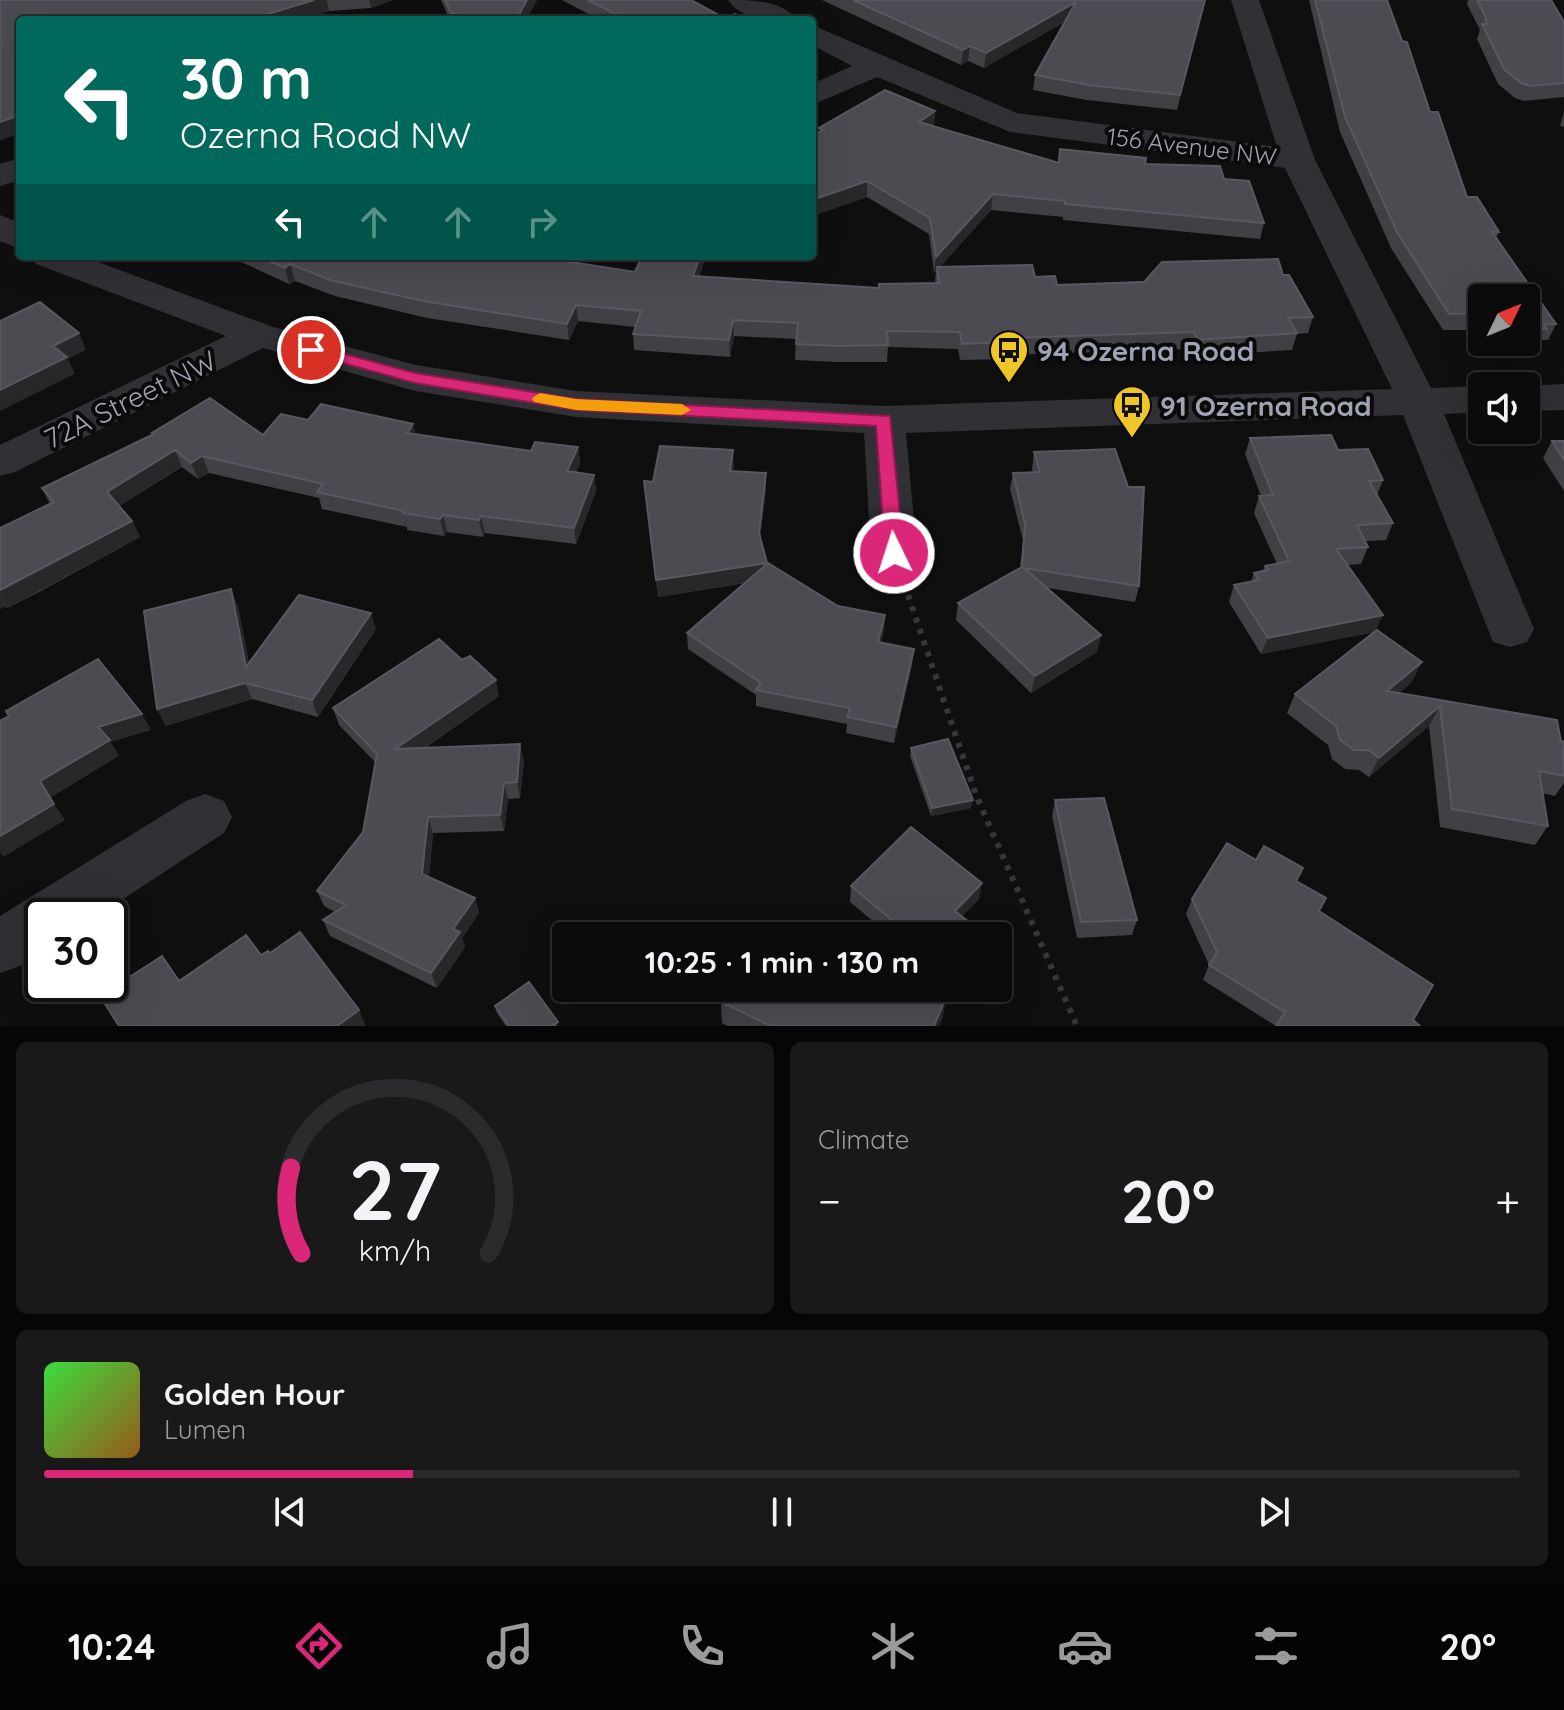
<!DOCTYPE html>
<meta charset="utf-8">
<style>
:root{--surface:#0b0b0c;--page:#19191a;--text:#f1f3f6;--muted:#9a9b9d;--line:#2b2b2d;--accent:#db2777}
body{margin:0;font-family:Quicksand,sans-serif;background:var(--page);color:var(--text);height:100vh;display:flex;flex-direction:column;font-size:30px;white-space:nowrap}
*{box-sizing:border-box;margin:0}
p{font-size:26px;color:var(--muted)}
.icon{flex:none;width:44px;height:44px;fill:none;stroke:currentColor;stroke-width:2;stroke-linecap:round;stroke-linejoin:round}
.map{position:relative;height:1026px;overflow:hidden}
.side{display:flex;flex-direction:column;gap:16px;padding:16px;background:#060607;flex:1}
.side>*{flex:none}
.top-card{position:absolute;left:16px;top:16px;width:800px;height:244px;border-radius:8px;box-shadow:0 8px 32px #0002,0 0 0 2px var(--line);background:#00695c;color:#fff;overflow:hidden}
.needle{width:52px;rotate:47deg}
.fabs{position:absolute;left:1468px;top:284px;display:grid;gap:16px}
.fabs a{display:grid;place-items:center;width:72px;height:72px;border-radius:8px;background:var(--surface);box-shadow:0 8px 32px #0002,0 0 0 2px var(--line);font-size:40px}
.speed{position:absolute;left:24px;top:898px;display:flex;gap:16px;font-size:40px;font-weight:700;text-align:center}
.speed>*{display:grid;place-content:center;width:104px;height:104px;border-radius:50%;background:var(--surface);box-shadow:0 8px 32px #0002,0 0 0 2px var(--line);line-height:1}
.speed .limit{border:4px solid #111;border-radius:12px;background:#fff;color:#111}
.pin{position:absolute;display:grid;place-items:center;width:68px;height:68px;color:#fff;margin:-34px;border:4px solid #fff;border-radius:50%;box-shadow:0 2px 8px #0007}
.me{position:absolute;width:88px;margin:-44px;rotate:356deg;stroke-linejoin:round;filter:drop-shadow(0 0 6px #0008)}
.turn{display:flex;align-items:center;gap:28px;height:168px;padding:0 32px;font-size:36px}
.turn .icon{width:104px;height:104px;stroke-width:2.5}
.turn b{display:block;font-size:56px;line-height:68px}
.lanes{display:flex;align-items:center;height:76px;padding:0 32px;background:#0003;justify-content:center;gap:40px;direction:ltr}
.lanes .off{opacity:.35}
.big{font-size:60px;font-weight:700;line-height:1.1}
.side .card{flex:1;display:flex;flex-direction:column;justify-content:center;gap:12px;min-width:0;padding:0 28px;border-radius:12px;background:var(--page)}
.side .dial{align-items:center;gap:0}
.dial svg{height:208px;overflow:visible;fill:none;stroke:var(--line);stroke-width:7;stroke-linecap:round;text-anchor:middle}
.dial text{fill:var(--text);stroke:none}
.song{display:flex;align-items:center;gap:24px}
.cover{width:96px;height:96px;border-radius:12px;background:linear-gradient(135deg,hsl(120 70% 55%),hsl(30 70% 35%))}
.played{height:8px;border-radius:4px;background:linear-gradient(90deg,var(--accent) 25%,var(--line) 25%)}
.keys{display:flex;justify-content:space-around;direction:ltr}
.heat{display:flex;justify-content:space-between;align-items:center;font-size:44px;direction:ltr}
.side .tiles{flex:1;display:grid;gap:16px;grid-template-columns:1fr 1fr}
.card:last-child{grid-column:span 2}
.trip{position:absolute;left:552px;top:922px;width:460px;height:80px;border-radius:8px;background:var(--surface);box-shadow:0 8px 32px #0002,0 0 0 2px var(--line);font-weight:700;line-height:80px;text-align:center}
.tab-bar{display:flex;height:128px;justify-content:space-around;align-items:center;background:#040405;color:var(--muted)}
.tab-bar .icon{width:56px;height:56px}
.tab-bar .selected{color:var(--accent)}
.tab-bar b{font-size:36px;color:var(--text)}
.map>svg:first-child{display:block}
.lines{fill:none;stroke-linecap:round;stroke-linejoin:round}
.path-far1{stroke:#36373c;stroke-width:5;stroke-dasharray:4 6;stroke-linecap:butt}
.path{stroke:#36373c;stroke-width:6;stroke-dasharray:5 7;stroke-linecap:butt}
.minor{fill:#303035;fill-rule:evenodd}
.wall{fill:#404045;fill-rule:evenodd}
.shaded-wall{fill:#28282b}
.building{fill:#4b4b51;stroke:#585960;stroke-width:2}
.route{fill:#db2777;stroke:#8e194d;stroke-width:2}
.slow{fill:#f59e0b}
.labels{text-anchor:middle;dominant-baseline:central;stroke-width:8;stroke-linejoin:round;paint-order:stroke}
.far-street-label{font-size:24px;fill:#a0a3b1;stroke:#0a0a0b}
.poi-label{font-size:28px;font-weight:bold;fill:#a0a3b1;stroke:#0a0a0b;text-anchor:start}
.street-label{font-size:28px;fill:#a0a3b1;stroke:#0a0a0b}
</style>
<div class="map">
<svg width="1564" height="1026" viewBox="0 0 1564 1026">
<rect width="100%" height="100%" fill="#0f0f10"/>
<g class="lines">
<path class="path-far1" d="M906,588L909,597"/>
<path class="path" d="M908,595L976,795L1077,1026"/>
<path class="minor" d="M728,0C751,0 782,0 797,20C774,20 743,22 728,0Z
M1231,0H1259L1315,160L1431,388L1482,386H1483L1482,412L1444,414L1534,629L1527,642L1510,647L1493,642L1403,415L906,433L917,553L910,565L894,569L878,565L871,553L864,433L576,417L415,391L263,348L15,472L0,476V445L226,336L36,264L31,256H82L273,327L416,365L576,391L884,406L1392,389L1285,168L1010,132L877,77L812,105V84L852,66L812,45V25L1017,113L1277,147Z
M20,158V180L0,186V164Z
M0,215L20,223V249L0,241Z
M1564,384V410L1526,411V386H1522Z
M205,794L224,801L232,817L224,833L97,916H42V951L20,966L0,973V916L186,801Z"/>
</g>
<path class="wall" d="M0,0H393L371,8L329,11L300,20H20V133L0,140Z
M441,0H537L526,20H450Z
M562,0H691L724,18L747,20H600Z
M822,0H1205L1177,110L1087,100L1033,90L1035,75L1065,21L984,68L968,61L961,65Z
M1309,0H1387L1430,112L1467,197L1499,232L1496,238L1556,324L1548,340H1541L1539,345L1483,347L1473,330H1443L1391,248L1340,132ZM1482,298H1526V342H1482Z
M1468,0H1551L1564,22V97L1524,101L1515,98L1498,84L1477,39L1480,30L1467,4Z
M935,111L934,126L1058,163L1060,149L1224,179L1264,223L1260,239L1063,220V217L991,210L940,267L1035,277L1057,285L1283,275L1313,317L1308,333L1297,334L1292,350L1193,356L1190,349L1006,355V359L960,360L958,349L888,347L887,362H838L795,360L796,339L734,336L730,357L634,350L633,334L635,327L578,321L569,340L427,318L335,296L295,281L289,284L228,256H532L635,272L706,256L699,277L878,288L879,284L935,283L936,271L934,273L929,234L867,197L812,216V136L819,133V128Z
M1564,112V127L1560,126Z
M308,420L415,434L531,451L578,447L580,463L576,472L594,475L596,491L576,544L485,533L483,537L447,532L444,536L407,530V527L322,509L319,498L209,473L198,479L182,467L119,506L132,521L140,537L39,592L7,608L5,606L0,609V528L50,504L42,488L153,435L152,433L263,435Z
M1250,438L1338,450L1383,480L1377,495L1393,523L1386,540L1365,541L1368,547L1361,564L1347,565L1375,632L1412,682L1399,693L1561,742L1564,741V783L1555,796L1542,793L1548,826L1535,845L1440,827L1429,726L1369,777L1359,770L1345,769L1332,759L1328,745L1287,713L1295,694L1375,632L1261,654L1229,602L1234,585L1251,582L1254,573L1263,571L1265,566L1277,564L1254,513L1259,496H1261L1245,454Z
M1552,441H1564V491L1543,458Z
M733,450V471L766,473V490L760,538L767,564L838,606L885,615L884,631L881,643L912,665L894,743L846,733L847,724L756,706V695L688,649L687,633L745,583L658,597L644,481L653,482Z
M1034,452L1139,586L1135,602L1048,588L1101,635L1097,652L1031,693L956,620L958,603L1020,568L1023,540L1010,489L1013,473L1033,472L1032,469Z
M238,606L249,663L376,629L318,717L252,699L166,726L157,709Z
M499,696L425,748L524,761L520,798L508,799L504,831L433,833L429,877L475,898L479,913L462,938L465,947L437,988L330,936L323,920L335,912L324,906L317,891L363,832L376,763L339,725L333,708Z
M911,748L971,808L931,816L910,756Z
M1055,800L1137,920L1132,935L1077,938L1052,816Z
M1256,860L1303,868L1297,881L1320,911L1413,1020L1276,1026L1203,980L1209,965L1186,914L1192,899Z
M851,886L979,899L962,916L987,936H891L850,902Z
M721,1002L943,1016L939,1026H728L722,1023Z
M495,1006L559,1026H506L497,1013Z"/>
<path class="shaded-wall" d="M314,0H327L329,11L300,20H248Z
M369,0H393L371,8Z
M527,0H537L526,20H516Z
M1076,2L1074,17L984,68L986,53Z
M970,46L968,61L961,65L963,50Z
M935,111L934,127L919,122Z
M20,115V133L0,140V122Z
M867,181V197L812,216V200Z
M993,194L991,210L937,270V267L936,271L934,273L936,257Z
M700,256H706L694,293L693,276Z
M290,264L295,281L289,284L285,268Z
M576,305L578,321L569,340L567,324Z
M733,320L734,336L730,357L729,340Z
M79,333L86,350L68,359L75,374L0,411V390L53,346Z
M413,424L417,441L407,433Z
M578,447L580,463L570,488L567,471Z
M175,450L182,467L115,508L107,492Z
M733,450L734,467L730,488V471Z
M202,456L209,473L198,479L191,463Z
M766,473V490L759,549V533Z
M594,475L596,491L576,544L574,528Z
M443,515L447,532L444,536L440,519Z
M481,516L485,533L483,537L479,520Z
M132,521L140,537L7,608L0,596V590Z
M767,563V579L658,597L656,580Z
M231,589L238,606L253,683L246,667Z
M0,597L5,606L0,609Z
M371,613L376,629L318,717L312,700Z
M885,615L884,631L877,658L878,642Z
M1383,615L1375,632L1261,654L1268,638Z
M1101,635L1097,652L1031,693L1035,676Z
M914,649L912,665L894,743L896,727Z
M1422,662L1412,682L1378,710L1387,691Z
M496,680L499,696L400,765L395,749Z
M245,683L252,699L166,726L157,709Z
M1440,706L1429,726L1369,777L1379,758Z
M142,714L151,730L111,742L119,756L50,798L40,781L98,727Z
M520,744L524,761L520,798L517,782Z
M504,783L508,799L504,831L500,815Z
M973,800L971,808L931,816L932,808Z
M54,804L65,820L3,857L0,852V836Z
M428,817L433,833L428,889L422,874Z
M982,883L979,899L952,926L955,911Z
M475,898L479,913L462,938L465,947L437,988L431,973L453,929Z
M947,995L943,1016L939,1026H934Z
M359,1010L366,1026H337Z"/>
<path class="building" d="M0,0H314L248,20H20V115L0,122Z
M445,0H527L516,20H462L468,17L451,13Z
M588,0H691L724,18L735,14L747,20H627Z
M853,0H1205L1180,95L1089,85L1035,75L1076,2L986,53L970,46L963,50Z
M1315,0H1387L1402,41L1407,42L1430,112H1438L1467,197H1477L1499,232H1492L1556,324H1544L1547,329H1526V298H1482V317L1480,313L1449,314L1397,232L1345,117Z
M1477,0H1551L1564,22V83L1531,86L1521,83L1504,69L1482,24H1487L1485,16Z
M885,90L935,111L919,122L1059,163L1060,149L1146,158L1145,164L1220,166L1224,179L1249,181L1264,223L1065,204V201L993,194L936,257L930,218L867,181L812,200V136L823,130L819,128Z
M258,256H532L635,272L642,256H700L693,276L879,288V284L939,283L937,267L1032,265L1035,277L1055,276L1057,285L1144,282L1162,262L1278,259L1283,275H1289L1313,317L1288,318L1297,333L1198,340L1194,332L1007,338L1008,342L962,344L960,332L887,331L888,345L838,346L796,344L798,323L733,320L729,340L633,334L641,311L576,305L567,324L423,301L330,280L290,264L285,268Z
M40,302L79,333L53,346L67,357L0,390V321Z
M210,398L263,435L281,414L308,420L321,404L413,424L407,433L531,451L535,442L578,447L567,471L594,475L574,528L481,516L479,520L443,515L440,519L403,513L404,511L317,492L323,484L202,456L191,463L175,450L107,492L132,521L0,590V528L54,502L42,488L154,434L152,433Z
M1331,435L1338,450L1368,449L1383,480L1369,481L1393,523L1357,525L1368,547L1336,549L1383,615L1268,638L1234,585L1259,580L1254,573L1268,570L1265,566L1289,561L1259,496L1273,495L1250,438Z
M1552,441H1564V460Z
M660,446L733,450L730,471L766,473L759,533L767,563L656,580L644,481L653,482Z
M1115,449L1128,487H1144L1139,586L1024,568L1101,635L1035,676L958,603L1022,567L1025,524L1013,473L1040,472L1034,452Z
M768,563L838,606L885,615L878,642L914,649L896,727L847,717L850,708L756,690L761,683L687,633Z
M231,589L246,667L299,595L371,613L312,700L245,683L157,709L144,611Z
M1377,630L1422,662L1387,691L1557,720L1561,742L1564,741V751L1563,750L1564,776L1539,771L1548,826L1452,809L1440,706L1379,758L1369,750H1354L1340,740L1336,726L1295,694Z
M439,639L462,660L470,656L496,680L395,749L520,744L517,782L504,783L500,815L428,817L422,874L475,898L453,929L460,932L431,973L323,920L346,905L317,891L363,832L377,754L333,708Z
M98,659L142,714L98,727L110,740L40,781L54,804L0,836V721L9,716L6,711Z
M948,739L973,800L932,808L911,748Z
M1104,798L1137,920L1081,922L1055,800Z
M911,827L982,883L955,911L987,936H911L851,886Z
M1227,843L1256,860L1264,846L1303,868L1296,881L1326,898L1319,911L1433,985L1413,1020L1420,1026H1276L1285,1012L1209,965L1217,952L1192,899Z
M300,932L359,1010L337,1026H119L100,996L162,956L179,981L246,935L261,955L268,951L270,953Z
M529,982L558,1022L553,1026H509L495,1006Z
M729,988H931L947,995L934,1026H771L721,1002Z"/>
<path class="route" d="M311,345L415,373L576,399L890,416L904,553L894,560L885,553L876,426L576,410L415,383L306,353V346Z"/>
<path class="slow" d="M540,393L576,399L682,404L691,410L682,415L576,410L534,402L532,398Z"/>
<defs>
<symbol id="bus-pin" viewBox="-11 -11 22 30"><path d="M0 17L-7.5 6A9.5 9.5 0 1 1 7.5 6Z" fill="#efc628" stroke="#0a0a0b"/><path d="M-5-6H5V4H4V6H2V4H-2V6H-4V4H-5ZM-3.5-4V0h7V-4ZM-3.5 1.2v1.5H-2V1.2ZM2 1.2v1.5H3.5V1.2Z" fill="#111"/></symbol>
</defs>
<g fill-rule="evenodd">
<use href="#bus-pin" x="987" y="328" width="44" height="60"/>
<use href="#bus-pin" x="1110" y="383" width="44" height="60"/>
</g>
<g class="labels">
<g class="far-street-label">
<text transform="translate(1192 146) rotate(7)">156 Avenue NW</text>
</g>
<g class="poi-label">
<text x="1037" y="350">94 Ozerna Road</text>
<text x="1160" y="405">91 Ozerna Road</text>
</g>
<g class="street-label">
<text transform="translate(130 399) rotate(-26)">72A Street NW</text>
</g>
</g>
</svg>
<div class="fabs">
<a><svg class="needle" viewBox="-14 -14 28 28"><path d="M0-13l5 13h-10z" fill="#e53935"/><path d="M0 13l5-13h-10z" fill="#9a9b9d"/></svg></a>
<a><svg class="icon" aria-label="sound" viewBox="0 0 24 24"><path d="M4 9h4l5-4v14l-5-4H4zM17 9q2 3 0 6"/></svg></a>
</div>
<div class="speed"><div class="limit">30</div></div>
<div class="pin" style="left:311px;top:350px;background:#d93025"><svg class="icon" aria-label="arrive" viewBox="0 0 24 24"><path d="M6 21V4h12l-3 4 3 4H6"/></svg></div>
<svg class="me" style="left:894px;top:553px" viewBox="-20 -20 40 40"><circle r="17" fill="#db2777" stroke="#fff" stroke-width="3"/><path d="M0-11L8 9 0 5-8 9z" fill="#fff"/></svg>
<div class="trip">10:25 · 1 min · 130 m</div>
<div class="top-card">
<div class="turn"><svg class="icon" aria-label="left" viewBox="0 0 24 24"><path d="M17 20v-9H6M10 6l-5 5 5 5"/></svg><div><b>30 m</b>Ozerna Road NW</div></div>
<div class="lanes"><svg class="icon" aria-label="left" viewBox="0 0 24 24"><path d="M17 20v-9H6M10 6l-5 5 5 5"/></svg><svg class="icon off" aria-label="ahead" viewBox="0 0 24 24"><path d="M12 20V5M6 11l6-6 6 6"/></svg><svg class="icon off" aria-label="ahead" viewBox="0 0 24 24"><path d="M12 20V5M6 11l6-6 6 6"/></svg><svg class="icon off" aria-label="right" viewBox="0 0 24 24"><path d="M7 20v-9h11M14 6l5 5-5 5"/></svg></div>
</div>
</div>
<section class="side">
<div class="tiles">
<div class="card dial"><svg viewBox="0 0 100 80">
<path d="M14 69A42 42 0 1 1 86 69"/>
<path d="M14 69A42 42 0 0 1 10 36" stroke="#db2777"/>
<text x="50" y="56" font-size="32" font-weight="700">27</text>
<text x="50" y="72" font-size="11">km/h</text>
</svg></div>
<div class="card"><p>Climate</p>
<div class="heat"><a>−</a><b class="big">20°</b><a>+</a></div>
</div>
<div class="card">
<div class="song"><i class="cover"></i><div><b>Golden Hour</b><p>Lumen</p></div></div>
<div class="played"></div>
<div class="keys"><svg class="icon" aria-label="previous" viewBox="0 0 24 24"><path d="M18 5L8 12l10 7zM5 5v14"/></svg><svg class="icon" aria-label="pause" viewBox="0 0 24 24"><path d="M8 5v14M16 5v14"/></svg><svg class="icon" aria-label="next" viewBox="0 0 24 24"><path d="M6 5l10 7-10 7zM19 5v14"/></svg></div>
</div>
</div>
</section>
<nav class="tab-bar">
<b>10:24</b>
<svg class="icon selected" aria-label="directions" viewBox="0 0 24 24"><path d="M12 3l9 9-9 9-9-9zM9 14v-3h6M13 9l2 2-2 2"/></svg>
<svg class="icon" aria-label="music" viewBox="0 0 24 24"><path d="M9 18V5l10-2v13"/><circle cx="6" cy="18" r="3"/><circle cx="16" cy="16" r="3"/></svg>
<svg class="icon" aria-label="phone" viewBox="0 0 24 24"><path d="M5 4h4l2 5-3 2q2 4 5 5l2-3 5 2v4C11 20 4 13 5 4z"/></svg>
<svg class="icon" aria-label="climate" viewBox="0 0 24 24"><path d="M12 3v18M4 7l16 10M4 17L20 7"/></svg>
<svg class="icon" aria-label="car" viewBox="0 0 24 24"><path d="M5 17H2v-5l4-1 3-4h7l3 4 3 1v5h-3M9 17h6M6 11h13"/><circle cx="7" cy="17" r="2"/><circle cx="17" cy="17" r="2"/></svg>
<svg class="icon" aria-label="filters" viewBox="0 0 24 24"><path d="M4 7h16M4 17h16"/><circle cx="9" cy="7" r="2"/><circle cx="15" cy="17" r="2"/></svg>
<b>20°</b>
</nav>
